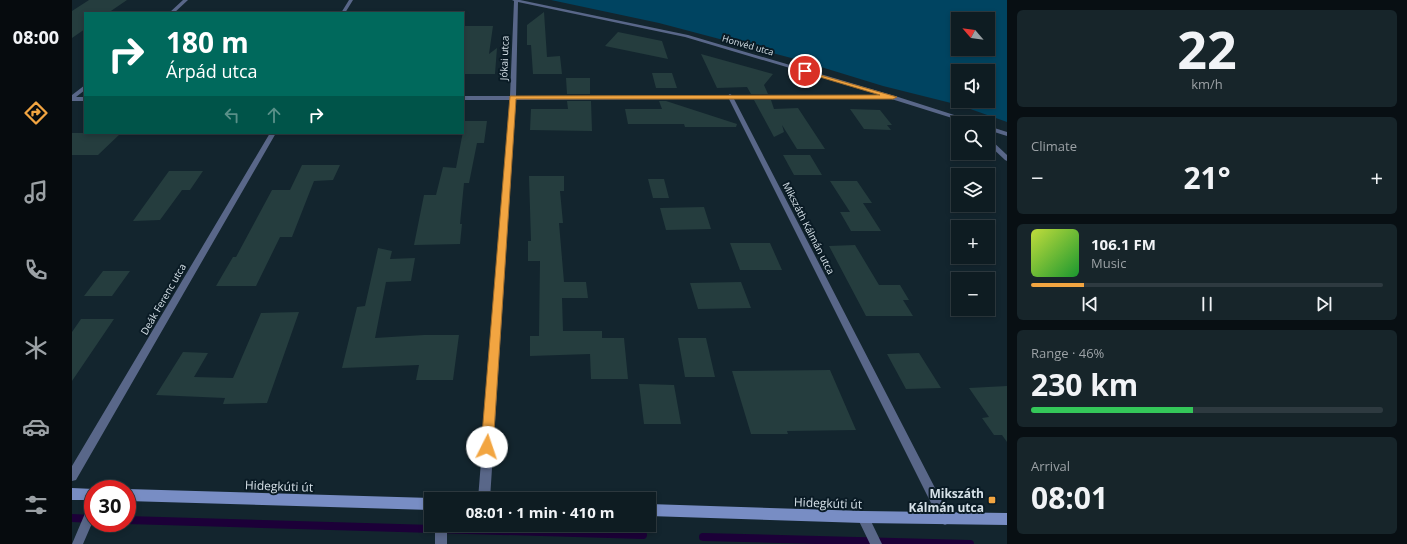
<!DOCTYPE html>
<meta charset="utf-8">
<style>
:root{--surface:#0e1c22;--page:#17252a;--text:#f1f3f6;--muted:#9ba1a5;--line:#2e3a40;--accent:#f2a541}
body{margin:0;font-family:"Open Sans",sans-serif;background:var(--page);color:var(--text);height:100vh;display:flex;flex-direction:column;font-size:15px;white-space:nowrap}
*{box-sizing:border-box;margin:0}
p{font-size:13px;color:var(--muted)}
.icon{flex:none;width:22px;height:22px;fill:none;stroke:currentColor;stroke-width:2;stroke-linecap:round;stroke-linejoin:round}
.map{position:relative;flex:1;overflow:hidden}
.details{display:flex;flex-direction:column;gap:10px;padding:10px;background:#080f13;width:400px}
.details>*{flex:none}
.banner{position:absolute;left:12px;top:12px;width:380px;height:122px;border-radius:0px;box-shadow:0 2px 6px #0003,0 0 0 1px var(--line);background:#00695c;color:#fff;overflow:hidden}
.needle{width:26px;rotate:298deg}
.buttons{position:absolute;left:879px;top:12px;display:grid;gap:8px}
.buttons a{display:grid;place-items:center;width:44px;height:44px;border-radius:0px;background:var(--surface);box-shadow:0 2px 6px #0003,0 0 0 1px var(--line);font-size:20px}
.speed{position:absolute;left:12px;top:480px;display:flex;gap:8px;font-size:20px;font-weight:700;text-align:center}
.speed>*{display:grid;place-content:center;width:52px;height:52px;border-radius:50%;background:var(--surface);box-shadow:0 2px 6px #0003,0 0 0 1px var(--line);line-height:1}
.speed .limit{border:6px solid #d22;background:#fff;color:#111}
.pin{position:absolute;display:grid;place-items:center;width:34px;height:34px;color:#fff;margin:-17px;border:2px solid #fff;border-radius:50%;box-shadow:0 1px 4px #0007}
.me{position:absolute;width:44px;margin:-22px;rotate:4deg;stroke-linejoin:round;filter:drop-shadow(0 0 3px #0008)}
.turn{display:flex;align-items:center;gap:14px;height:84px;padding:0 16px;font-size:18px}
.turn .icon{width:52px;height:52px;stroke-width:2.5}
.turn b{display:block;font-size:28px;line-height:34px}
.lanes{display:flex;align-items:center;height:38px;padding:0 16px;background:#0003;justify-content:center;gap:20px;direction:ltr}
.lanes .off{opacity:.35}
.big{font-size:30px;font-weight:700;line-height:1.1}
.details .card{flex:1;display:flex;flex-direction:column;justify-content:center;gap:6px;min-width:0;padding:0 14px;border-radius:6px;background:var(--page)}
.details .dial{align-items:center;gap:0}
.dial b{font-size:52px;line-height:1}
.song{display:flex;align-items:center;gap:12px}
.cover{width:48px;height:48px;border-radius:6px;background:linear-gradient(135deg,hsl(70 70% 55%),hsl(130 70% 35%))}
.played{height:4px;border-radius:2px;background:linear-gradient(90deg,var(--accent) 15%,var(--line) 15%)}
.keys{display:flex;justify-content:space-around;direction:ltr}
.heat{display:flex;justify-content:space-between;align-items:center;font-size:22px;direction:ltr}
.charge{height:6px;border-radius:3px;background:linear-gradient(90deg,#34c759 46%,var(--line) 0)}
.trip{position:absolute;left:352px;top:492px;width:232px;height:40px;border-radius:0px;background:var(--surface);box-shadow:0 2px 6px #0003,0 0 0 1px var(--line);font-weight:700;line-height:40px;text-align:center}
main{display:flex;flex:1;min-height:0}
.menu{display:flex;flex-direction:column;width:72px;justify-content:space-around;align-items:center;background:#060b0e;color:var(--muted)}
.menu .icon{width:28px;height:28px}
.menu .on{color:var(--accent)}
.menu b{font-size:18px;color:var(--text)}
.map>svg:first-child{display:block}
.green{fill:#004461;fill-rule:evenodd}
.lines{fill:none;stroke-linecap:round;stroke-linejoin:round}
.stream{stroke:#1c0038;stroke-width:8}
.building{fill:#253d3e}
.minor{fill:#596789;fill-rule:evenodd}
.secondary{fill:#788dc4;fill-rule:evenodd}
.route{fill:#f2a541;stroke:#9d6b2a}
.poi-dot{fill:#f2a541;stroke:#0a1b25;stroke-width:1.5}
.labels{text-anchor:middle;dominant-baseline:central;stroke-width:4;stroke-linejoin:round;paint-order:stroke}
.far-street-label{font-size:9px;fill:#d6e1e8;stroke:#0a1b25}
.street-label{font-size:10px;fill:#d6e1e8;stroke:#0a1b25}
.near-street-label{font-size:12px;fill:#d6e1e8;stroke:#0a1b25}
.near-poi-label{font-size:12px;font-weight:bold;fill:#d6e1e8;stroke:#0a1b25;text-anchor:end}
</style>
<main>
<nav class="menu">
<b>08:00</b>
<svg class="icon on" aria-label="directions" viewBox="0 0 24 24"><path d="M12 3l9 9-9 9-9-9zM9 14v-3h6M13 9l2 2-2 2"/></svg>
<svg class="icon" aria-label="music" viewBox="0 0 24 24"><path d="M9 18V5l10-2v13"/><circle cx="6" cy="18" r="3"/><circle cx="16" cy="16" r="3"/></svg>
<svg class="icon" aria-label="phone" viewBox="0 0 24 24"><path d="M5 4h4l2 5-3 2q2 4 5 5l2-3 5 2v4C11 20 4 13 5 4z"/></svg>
<svg class="icon" aria-label="climate" viewBox="0 0 24 24"><path d="M12 3v18M4 7l16 10M4 17L20 7"/></svg>
<svg class="icon" aria-label="car" viewBox="0 0 24 24"><path d="M5 17H2v-5l4-1 3-4h7l3 4 3 1v5h-3M9 17h6M6 11h13"/><circle cx="7" cy="17" r="2"/><circle cx="17" cy="17" r="2"/></svg>
<svg class="icon" aria-label="filters" viewBox="0 0 24 24"><path d="M4 7h16M4 17h16"/><circle cx="9" cy="7" r="2"/><circle cx="15" cy="17" r="2"/></svg>
</nav>
<div class="map">
<svg width="935" height="544" viewBox="0 0 935 544">
<rect width="100%" height="100%" fill="#13252e"/>
<path class="green" d="M479,0H935V122L887,105L811,86L723,59L587,23ZM886,19H916V49H886ZM886,71H916V101H886Z"/>
<g class="lines">
<path class="stream" d="M0,518L21,519
M55,520L571,535
M631,537L898,544"/>
</g>
<path class="building" d="M17,0H55L36,13H13V29L0,38V11Z
M472,12L475,57L488,56L490,74H461L459,45H455V25Z
M391,26H421L417,54L425,48L423,74H391Z
M546,32L590,41L596,59L533,46Z
M629,54L701,74L692,85L696,94H679L675,87L645,88Z
M580,73H600L605,88H584Z
M494,78H518V94H495Z
M682,100H699L702,109L726,108L753,149H725L710,125L712,132L702,137Z
M495,101H519L520,131L458,130L459,109H496Z
M587,101H594L665,124L664,127H613L612,124H556L553,109H590Z
M778,109L808,110L820,125H815L819,130L792,129Z
M393,121H415L412,143H405L397,183H392L388,224H390L388,244L342,245L352,195H364L371,167L384,168Z
M0,133H49L26,155H0Z
M711,155H738L750,175H722Z
M230,165H268L261,180L242,181L220,237H208L184,286H144L161,257H164L200,190H218Z
M97,171H131L118,190H110L88,220L61,221Z
M457,176H492V191H488L491,223H487L492,282H514L516,298H490L491,331H530V338H552L556,379H519L518,354L458,356V336H467L468,261H456V241H459Z
M576,179H592L597,198H581Z
M758,181H785L800,203H791L809,231H779L768,212H778Z
M632,207L639,229L594,230L588,208Z
M658,243H698L710,270H668Z
M783,245L807,285H828L837,300H831L841,316H794L757,246Z
M306,248L320,251L318,259L343,258L339,281L314,282L303,338L352,335H387L381,380H344L347,365L270,368L285,307L293,306Z
M31,271H58L40,296H12Z
M669,282L679,308L626,309L618,283Z
M227,312L195,403L151,404L153,398L84,395L111,352L136,353L122,377L161,378L189,313Z
M9,319H42L0,381V332Z
M606,338H634L643,377H613Z
M847,353L869,388L834,389L815,354Z
M758,370L784,430L715,431L716,434H679L660,371Z
M567,384L602,385L609,424H572Z
M935,386V442L930,435H922L910,418L917,417L897,388Z"/>
<g class="lines">
<path class="minor" d="M111,0H116L102,13H97Z
M277,0H281L273,13H269Z
M440,0H448L616,35L823,96L904,122L905,123H896L813,97L811,99H662L877,515L879,519L877,523L873,525L869,523L657,99L444,100L418,499H406L438,100H391V96H438L442,1ZM446,2L613,37L809,95L661,96L658,94L655,96H444Z
M13,85V90L4,97H13V101H0V95Z
M916,126L935,132V136L916,130Z
M198,133H204L4,480L0,481V466Z
M916,138L918,139L935,155V161L933,160L916,144Z
M21,502V521L11,544H0L17,504Z
M791,511L795,513L810,544H798L785,517L787,513Z
M363,525H375V544H363Z"/>
<path class="secondary" d="M0,488L22,489H21V500H0Z
M55,489L359,498L360,499H359V510L55,501Z
M577,504L791,511L935,513V525L791,523L577,516Z"/>
</g>
<path class="route" d="M731,70L825,97L821,99H444L421,447L419,451L415,453L411,451L409,447L438,96L808,95L731,72Z"/>
<rect class="poi-dot" x="916" y="496" width="8" height="8" rx="2"/>
<g class="labels">
<g class="far-street-label">
<text transform="translate(676 45) rotate(16)">Honvéd utca</text>
</g>
<g class="street-label">
<text transform="translate(432 58) rotate(-88)">Jókai utca</text>
<text transform="translate(737 228) rotate(63)">Mikszáth Kálmán utca</text>
<text transform="translate(91 299) rotate(-60)">Deák Ferenc utca</text>
</g>
<g class="near-street-label">
<text transform="translate(207 486) rotate(2)">Hidegkúti út</text>
<text transform="translate(756 503) rotate(2)">Hidegkúti út</text>
</g>
<g class="near-poi-label">
<text x="912" y="493">Mikszáth<tspan x="912" dy="14">Kálmán utca</tspan></text>
</g>
</g>
</svg>
<div class="buttons">
<a><svg class="needle" viewBox="-14 -14 28 28"><path d="M0-13l5 13h-10z" fill="#e53935"/><path d="M0 13l5-13h-10z" fill="#9ba1a5"/></svg></a>
<a><svg class="icon" aria-label="sound" viewBox="0 0 24 24"><path d="M4 9h4l5-4v14l-5-4H4zM17 9q2 3 0 6"/></svg></a>
<a><svg class="icon" aria-label="search" viewBox="0 0 24 24"><circle cx="10" cy="10" r="6"/><path d="M15 15l6 6"/></svg></a>
<a><svg class="icon" aria-label="layers" viewBox="0 0 24 24"><path d="M12 4l9 5-9 5-9-5zM3 14l9 5 9-5"/></svg></a>
<a>+</a>
<a>−</a>
</div>
<div class="speed"><div class="limit">30</div></div>
<div class="pin" style="left:733px;top:71px;background:#d93025"><svg class="icon" aria-label="arrive" viewBox="0 0 24 24"><path d="M6 21V4h12l-3 4 3 4H6"/></svg></div>
<svg class="me" style="left:415px;top:447px" viewBox="-20 -20 40 40"><circle r="19" fill="#fff"/><path d="M0-13L10 11 0 6-10 11z" fill="#f2a541"/></svg>
<div class="trip">08:01 · 1 min · 410 m</div>
<div class="banner">
<div class="turn"><svg class="icon" aria-label="right" viewBox="0 0 24 24"><path d="M7 20v-9h11M14 6l5 5-5 5"/></svg><div><b>180 m</b>Árpád utca</div></div>
<div class="lanes"><svg class="icon off" aria-label="left" viewBox="0 0 24 24"><path d="M17 20v-9H6M10 6l-5 5 5 5"/></svg><svg class="icon off" aria-label="ahead" viewBox="0 0 24 24"><path d="M12 20V5M6 11l6-6 6 6"/></svg><svg class="icon" aria-label="right" viewBox="0 0 24 24"><path d="M7 20v-9h11M14 6l5 5-5 5"/></svg></div>
</div>
</div>
<section class="details">
<div class="card dial"><b>22</b><p>km/h</p></div>
<div class="card"><p>Climate</p>
<div class="heat"><a>−</a><b class="big">21°</b><a>+</a></div>
</div>
<div class="card">
<div class="song"><i class="cover"></i><div><b>106.1 FM</b><p>Music</p></div></div>
<div class="played"></div>
<div class="keys"><svg class="icon" aria-label="previous" viewBox="0 0 24 24"><path d="M18 5L8 12l10 7zM5 5v14"/></svg><svg class="icon" aria-label="pause" viewBox="0 0 24 24"><path d="M8 5v14M16 5v14"/></svg><svg class="icon" aria-label="next" viewBox="0 0 24 24"><path d="M6 5l10 7-10 7zM19 5v14"/></svg></div>
</div>
<div class="card"><p>Range · 46%</p><b class="big">230 km</b><div class="charge"></div></div>
<div class="card"><p>Arrival</p><b class="big">08:01</b></div>
</section>
</main>
